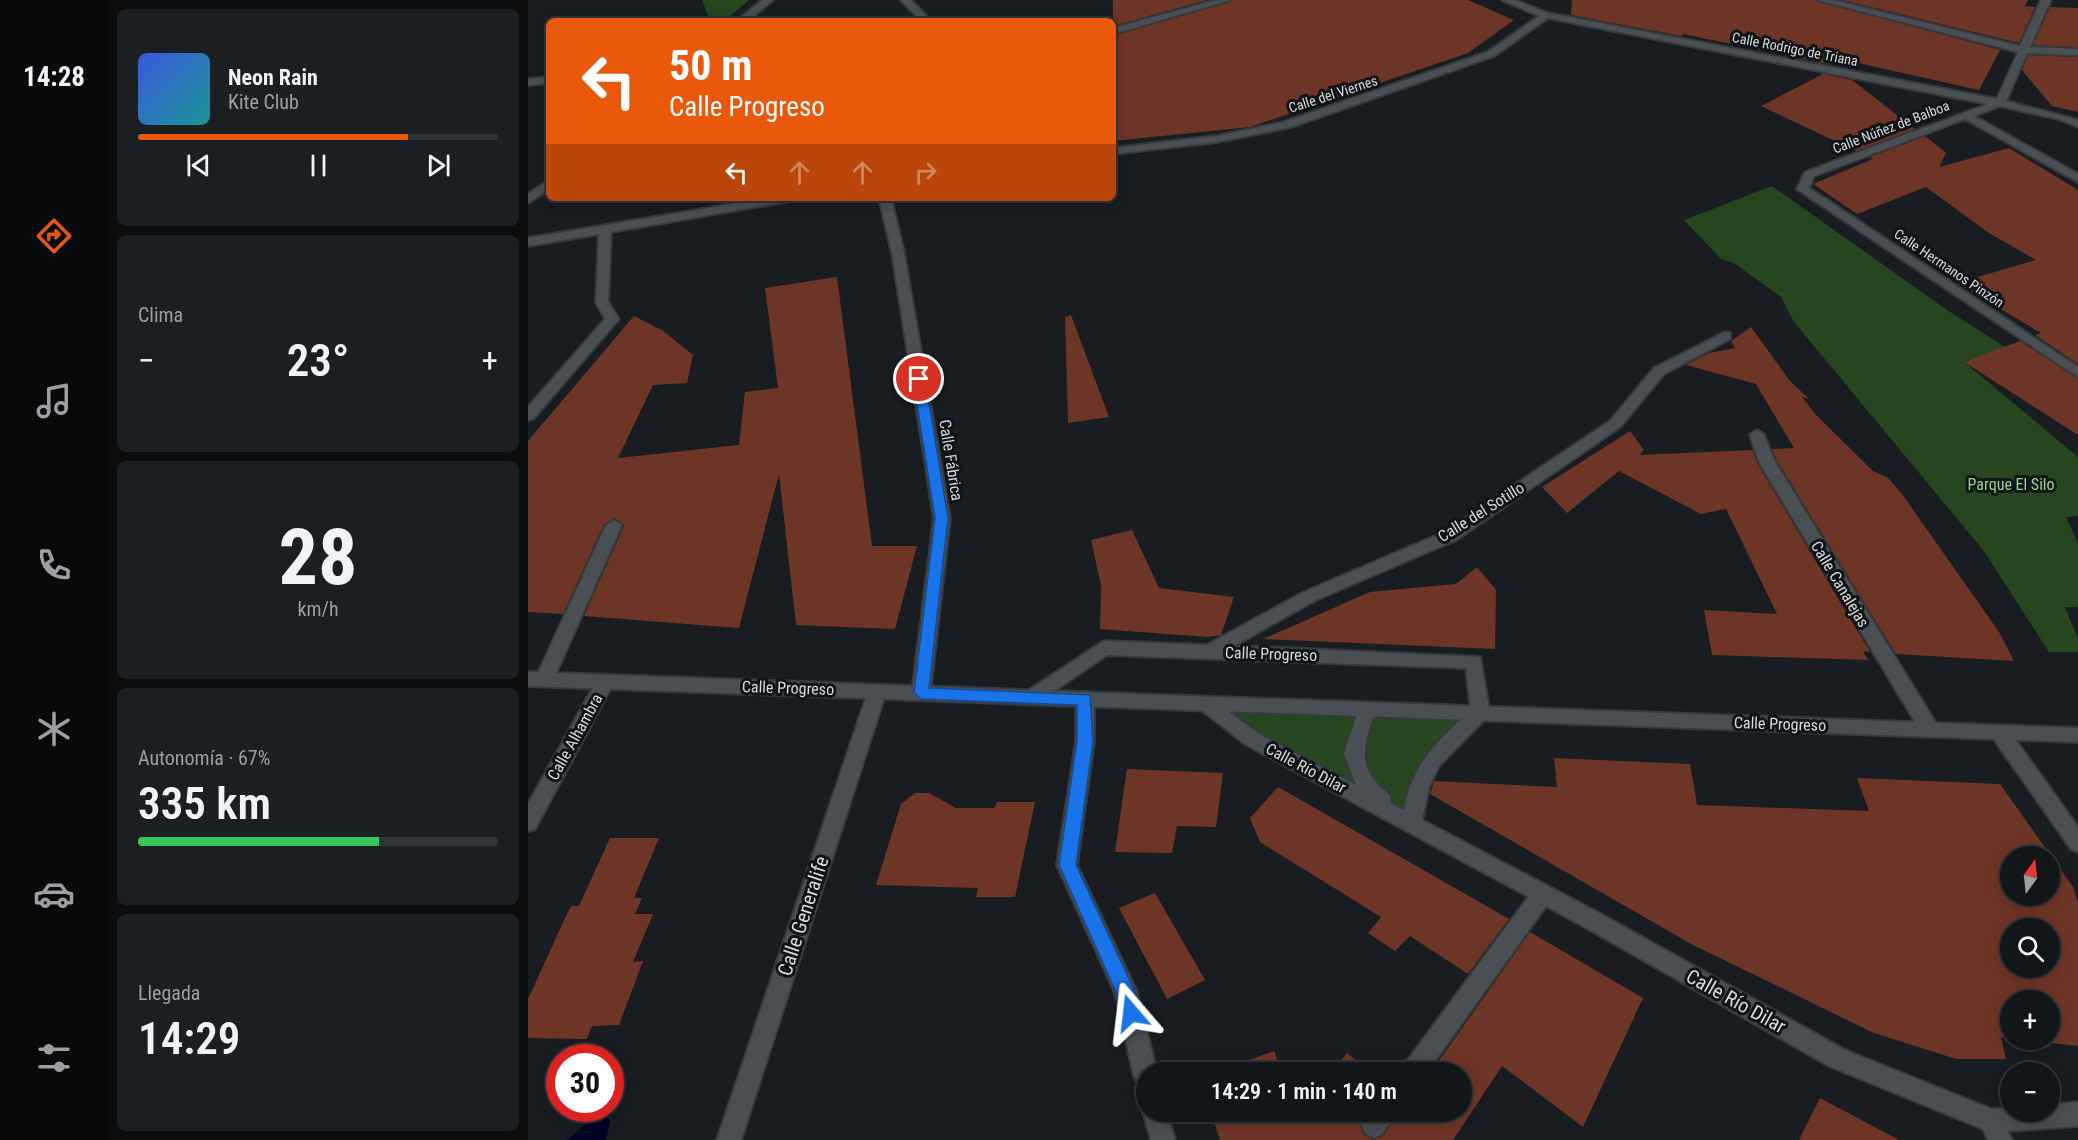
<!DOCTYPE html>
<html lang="es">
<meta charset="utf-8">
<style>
:root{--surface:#131619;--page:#1c1f22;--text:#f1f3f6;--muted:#9d9fa2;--line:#323538;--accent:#ea580c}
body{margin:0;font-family:"Roboto Condensed",sans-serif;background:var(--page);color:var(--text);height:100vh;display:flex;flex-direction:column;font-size:22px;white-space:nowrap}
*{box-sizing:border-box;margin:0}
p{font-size:20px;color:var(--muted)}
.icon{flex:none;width:33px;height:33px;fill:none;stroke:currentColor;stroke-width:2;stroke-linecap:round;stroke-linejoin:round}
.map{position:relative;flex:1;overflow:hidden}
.drawer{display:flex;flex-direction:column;gap:9px;padding:9px;background:#0a0c0e;width:420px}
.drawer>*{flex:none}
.hud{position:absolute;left:18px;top:18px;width:570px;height:183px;border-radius:9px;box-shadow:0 3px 15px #0003,0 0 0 2px var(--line);background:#ea580c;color:#fff;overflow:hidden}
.needle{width:39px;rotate:15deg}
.controls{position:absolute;left:1472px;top:846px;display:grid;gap:12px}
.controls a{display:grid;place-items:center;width:60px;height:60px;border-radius:50%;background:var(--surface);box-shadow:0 3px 15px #0003,0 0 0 2px var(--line);font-size:30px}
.speed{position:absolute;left:18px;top:1044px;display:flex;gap:12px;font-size:30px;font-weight:700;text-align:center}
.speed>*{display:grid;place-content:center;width:78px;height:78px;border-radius:50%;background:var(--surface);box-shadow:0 3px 15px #0003,0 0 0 2px var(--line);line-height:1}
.speed .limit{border:9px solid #d22;background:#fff;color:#111}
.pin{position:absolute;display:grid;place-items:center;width:51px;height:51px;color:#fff;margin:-26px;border:3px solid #fff;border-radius:50%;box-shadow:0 2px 6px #0007}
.me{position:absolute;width:66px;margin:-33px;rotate:343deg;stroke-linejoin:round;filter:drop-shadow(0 0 4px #0008)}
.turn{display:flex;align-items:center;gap:21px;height:126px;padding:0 24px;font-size:27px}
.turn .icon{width:78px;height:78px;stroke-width:2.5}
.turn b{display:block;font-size:42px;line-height:51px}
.lanes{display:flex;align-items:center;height:57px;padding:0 24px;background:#0003;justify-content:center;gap:30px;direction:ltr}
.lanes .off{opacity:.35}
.big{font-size:45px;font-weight:600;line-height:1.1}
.drawer .widget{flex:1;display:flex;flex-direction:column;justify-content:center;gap:9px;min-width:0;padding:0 21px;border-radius:9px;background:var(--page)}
.drawer .dial{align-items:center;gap:0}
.dial b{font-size:78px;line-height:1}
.song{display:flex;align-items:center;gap:18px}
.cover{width:72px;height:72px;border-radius:9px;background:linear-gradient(135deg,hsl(230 70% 55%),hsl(180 70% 35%))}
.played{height:6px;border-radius:3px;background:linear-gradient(90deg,var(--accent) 75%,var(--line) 75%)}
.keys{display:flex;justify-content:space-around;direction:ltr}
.heat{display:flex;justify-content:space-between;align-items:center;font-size:33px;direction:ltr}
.charge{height:9px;border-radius:4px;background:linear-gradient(90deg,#34c759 67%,var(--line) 0)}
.trip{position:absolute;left:608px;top:1062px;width:336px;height:60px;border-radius:30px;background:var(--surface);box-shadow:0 3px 15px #0003,0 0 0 2px var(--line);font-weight:600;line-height:60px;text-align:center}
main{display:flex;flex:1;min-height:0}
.menu{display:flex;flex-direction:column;width:108px;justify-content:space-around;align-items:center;background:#08090a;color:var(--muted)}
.menu .icon{width:42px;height:42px}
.menu .active{color:var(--accent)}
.menu b{font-size:27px;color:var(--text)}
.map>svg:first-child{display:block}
.green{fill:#26461f}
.water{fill:#000226}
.building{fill:#6d3526;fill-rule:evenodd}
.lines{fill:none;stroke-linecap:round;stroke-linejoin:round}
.service-casing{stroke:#373a3c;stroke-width:4}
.minor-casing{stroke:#373a3c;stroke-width:4}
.secondary-casing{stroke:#373a3c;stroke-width:4}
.service{fill:#4a4f53;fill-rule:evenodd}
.minor{fill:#4a4f53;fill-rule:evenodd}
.secondary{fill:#4a4f53;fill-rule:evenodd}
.route{fill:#1a73e8;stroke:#114b97;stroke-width:1.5}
.labels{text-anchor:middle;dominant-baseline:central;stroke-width:6;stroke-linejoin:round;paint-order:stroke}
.far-street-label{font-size:14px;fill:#d7dadc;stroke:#101417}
.street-label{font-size:16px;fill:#d7dadc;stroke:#101417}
.park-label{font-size:16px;fill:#99d38c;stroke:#101417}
.near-street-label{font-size:20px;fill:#d7dadc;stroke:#101417}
</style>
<main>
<nav class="menu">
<b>14:28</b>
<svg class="icon active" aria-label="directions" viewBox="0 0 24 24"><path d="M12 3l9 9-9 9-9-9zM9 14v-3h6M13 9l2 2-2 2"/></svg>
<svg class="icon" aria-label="music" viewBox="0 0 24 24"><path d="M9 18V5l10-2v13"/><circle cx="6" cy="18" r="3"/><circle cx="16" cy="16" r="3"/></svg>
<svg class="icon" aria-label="phone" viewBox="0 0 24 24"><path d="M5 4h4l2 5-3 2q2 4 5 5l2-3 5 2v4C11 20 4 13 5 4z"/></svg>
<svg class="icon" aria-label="climate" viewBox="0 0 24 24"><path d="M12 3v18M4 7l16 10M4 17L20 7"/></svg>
<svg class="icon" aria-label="car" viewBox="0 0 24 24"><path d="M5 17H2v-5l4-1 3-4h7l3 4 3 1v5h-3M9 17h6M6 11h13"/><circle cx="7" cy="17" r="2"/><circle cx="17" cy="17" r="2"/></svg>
<svg class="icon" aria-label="filters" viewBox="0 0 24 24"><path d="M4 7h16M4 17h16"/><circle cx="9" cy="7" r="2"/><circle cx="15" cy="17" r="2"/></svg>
</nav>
<section class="drawer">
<div class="widget">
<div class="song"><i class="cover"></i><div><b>Neon Rain</b><p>Kite Club</p></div></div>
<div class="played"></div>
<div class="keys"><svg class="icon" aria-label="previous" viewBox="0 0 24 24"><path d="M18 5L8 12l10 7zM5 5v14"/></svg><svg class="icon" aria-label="pause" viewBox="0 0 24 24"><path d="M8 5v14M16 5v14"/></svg><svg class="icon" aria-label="next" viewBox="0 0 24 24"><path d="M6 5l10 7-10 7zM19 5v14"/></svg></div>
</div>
<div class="widget"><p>Clima</p>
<div class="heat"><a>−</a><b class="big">23°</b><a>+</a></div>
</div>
<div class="widget dial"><b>28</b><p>km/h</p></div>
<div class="widget"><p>Autonomía · 67%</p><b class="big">335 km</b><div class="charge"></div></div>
<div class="widget"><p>Llegada</p><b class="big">14:29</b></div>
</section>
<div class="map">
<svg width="1550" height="1140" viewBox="0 0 1550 1140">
<rect width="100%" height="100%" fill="#191d21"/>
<path class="green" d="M174,0H221L196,21H182Z
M1244,186L1419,310L1477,347L1436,362L1550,457V516L1538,517L1550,543V607H1537L1550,639V652H1521L1456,551L1266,322L1253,297L1206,263L1193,259L1156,220Z
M678,704L953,714L916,745L883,825Z"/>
<path class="water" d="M71,1113L80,1117L82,1122L78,1140H39Z"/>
<path class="building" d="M585,0H679L585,26Z
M705,0H940L986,20L940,53L722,127L585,141V36Z
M1044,0H1287L1472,50L1451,90L1290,54L1305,65L1155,34L1153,36L1053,17L1043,15Z
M1314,0H1500L1497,6L1507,7L1491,43Z
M1522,7L1550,8V47L1505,45Z
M1500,55L1550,57V112L1524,106L1494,70Z
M1295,74L1324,80L1387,129L1328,151L1233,106Z
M1397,136L1418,153L1411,167L1481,148L1550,190V364L1507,335L1513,333L1429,283L1508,260L1461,233L1398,187L1329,214L1285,184L1345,159L1342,157Z
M309,277L344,546H389L367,629L268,625L251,474L211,628L56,616L96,526L87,518L76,524L35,614L0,612V441L106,316L134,330L165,355L159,383L125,385L90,458L211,445L217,392L250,388L237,288Z
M543,315L581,417L540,423L537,317Z
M1223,327L1262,381L1281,399L1274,397L1289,416L1345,471L1360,478L1374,494L1471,632L1486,661L1368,654L1249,461L1244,449L1266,448L1228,384L1158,365L1181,353L1207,348L1203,341Z
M1492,341L1550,379V435L1436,362Z
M1102,431L1116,450L1111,455L1225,450L1229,463L1342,652L1335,651L1340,660L1184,655L1176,610L1249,614L1198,509L1173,514L1091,471L1039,513L1014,487Z
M604,530L631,588L706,597L693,635L679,637L572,629L573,586L563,540Z
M949,567L968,590L967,649L735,639L842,592L928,584Z
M1026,758L1162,764L1169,805L1341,811L1329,778L1472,784L1545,887L1550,903V1046L1497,1040H1521V1000H1482V1038L1473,1037L1478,1059H1428L1346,1033L1165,945L902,794L906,781L1029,787ZM1482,856H1521V896H1482ZM1482,928H1521V968H1482Z
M599,769L695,773L688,827L649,826L644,853L587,852Z
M750,787L981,919L940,974L882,936L867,951L840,933L853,917L732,842L722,818Z
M387,793H401L428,808H466L469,802H507L487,897H448L450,888L348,885L373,804Z
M82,838H131L106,898H114L107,914H125L105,962L115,961L91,1025L64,1026L59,1039L0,1038V999L39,914L43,906H51Z
M627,893L677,980L639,999L591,908Z
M1002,932L1115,998L1055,1127L974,1066L925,1140H847L856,1135L871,1112H933V1072H903Z
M746,1051L754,1072H688Z
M819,1053L842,1072H804Z
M1292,1098L1371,1140H1271Z
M683,1112H768L770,1116L774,1112H840L832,1127L836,1135L845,1140H692Z"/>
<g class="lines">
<defs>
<path id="service" d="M1014,886L1021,888L1024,895L1021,902L899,1072H874L877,1064L1007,888Z
M842,1112H869L854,1134L846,1138L838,1134L834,1126Z"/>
<path id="minor" d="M234,0H245L220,21H209Z
M373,0H383L403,21H393Z
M688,0H703L585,34V28Z
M974,0H987L1020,13L1469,99L1490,52L1289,0H1305L1492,46L1513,0H1523L1502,47L1550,49V55L1499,53L1478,101L1550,120V127L1530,119L1472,106L1446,116L1550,174V182L1437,119L1286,176L1281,188L1550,367V377L1269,189L1277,172L1460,104L1020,18L966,56L763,127L689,142L585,154V148L689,136L756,122L960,52L1011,16Z
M21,77V83L0,85V79Z
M21,180V189L0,203V194Z
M241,198H268L262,201L83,232L80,302L91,319L5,419L0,420V407L77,319L68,302L71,234L0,246V238Z
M351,198H363L376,253L422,518L402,693L399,698H387L384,693L406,518L364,253Z
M1197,332L1202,333V339L1136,374L1092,427L928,540L788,600L706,646L952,657L962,714L911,766L901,787L894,820L1069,912L1317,1050L1463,1109L1482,1108V1112H1521V1105L1550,1102V1126L1480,1131L1484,1140H1460L1455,1129L1301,1066L1055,926L717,744L672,709L669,704L672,699L678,697L684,699L731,734L828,785L816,754L832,705L838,703L844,705L847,710C836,749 826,766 862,795L863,804L876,810C883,766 910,739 943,711L938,668L579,655L510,702L504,704L498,702L495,697L498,692L576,641L679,645L776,592L916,532L1082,421L1126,368Z
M1229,430L1236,435L1247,462L1409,725L1411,730L1409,735L1402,737L1395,735L1231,462L1222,435Z
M86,520L94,525L25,680L22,685H10L7,680L78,525Z
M77,675L83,677L86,682L7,829L0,831V804L71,677Z
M349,685L355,687L358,692L213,1140H189L340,692L343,687Z
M557,692L563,694L566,699V741L549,865L609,992L629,1072H618V1087L610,1084L606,1076L587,993L529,865L548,741V699L551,694Z
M1472,726L1479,728L1550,827V852L1543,849L1465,738L1463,733L1465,728Z
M618,1105V1112H639L647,1140H623L615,1112Z"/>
<path id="secondary" d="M0,672L1550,728V742L0,686Z"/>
</defs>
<use href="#service" class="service-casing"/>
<use href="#minor" class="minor-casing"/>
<use href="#secondary" class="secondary-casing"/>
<use href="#service" class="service"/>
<use href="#minor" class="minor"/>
<use href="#secondary" class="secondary"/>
</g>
<path class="route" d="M391,375L397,379L420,518L401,688L562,695L565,741L548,865L607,992L612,1013L609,1019L603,1022L596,1019L588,992L531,865L549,741V705L393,699L386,693L407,518L385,379Z"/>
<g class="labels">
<g class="far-street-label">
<text transform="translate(1267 49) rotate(11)">Calle Rodrigo de Triana</text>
<text transform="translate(805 94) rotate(-18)">Calle del Viernes</text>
<text transform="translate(1363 127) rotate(-21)">Calle Núñez de Balboa</text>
<text transform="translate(1421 268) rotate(34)">Calle Hermanos Pinzón</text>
</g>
<g class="street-label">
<text transform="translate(423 460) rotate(81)">Calle Fábrica</text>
<text transform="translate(953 512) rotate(-32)">Calle del Sotillo</text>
<text transform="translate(1312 584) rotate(59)">Calle Canalejas</text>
<text transform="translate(743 654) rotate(2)">Calle Progreso</text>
<text transform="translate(260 688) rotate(2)">Calle Progreso</text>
<text transform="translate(1252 724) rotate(2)">Calle Progreso</text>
<text transform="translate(47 737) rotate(-61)">Calle Alhambra</text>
<text transform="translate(778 768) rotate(28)">Calle Río Dilar</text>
</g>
<g class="park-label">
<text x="1483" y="484">Parque El Silo</text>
</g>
<g class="near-street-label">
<text transform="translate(275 916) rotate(-72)">Calle Generalife</text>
<text transform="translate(1208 1001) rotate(29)">Calle Río Dilar</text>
</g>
</g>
</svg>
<div class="controls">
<a><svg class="needle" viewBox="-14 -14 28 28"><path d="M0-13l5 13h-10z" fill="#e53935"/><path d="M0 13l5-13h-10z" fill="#9d9fa2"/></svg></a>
<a><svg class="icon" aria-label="search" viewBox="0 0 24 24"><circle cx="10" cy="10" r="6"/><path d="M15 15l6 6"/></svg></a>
<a>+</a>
<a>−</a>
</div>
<div class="speed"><div class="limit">30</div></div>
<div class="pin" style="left:391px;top:379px;background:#d93025"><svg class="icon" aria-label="arrive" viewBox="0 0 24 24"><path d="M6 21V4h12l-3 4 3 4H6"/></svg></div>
<svg class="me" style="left:603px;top:1013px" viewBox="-20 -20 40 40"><path d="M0-17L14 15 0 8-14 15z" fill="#1a73e8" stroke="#fff" stroke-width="4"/></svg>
<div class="trip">14:29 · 1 min · 140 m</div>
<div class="hud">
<div class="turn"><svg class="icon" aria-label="left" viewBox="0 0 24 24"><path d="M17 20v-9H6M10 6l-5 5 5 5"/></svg><div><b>50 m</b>Calle Progreso</div></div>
<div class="lanes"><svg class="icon" aria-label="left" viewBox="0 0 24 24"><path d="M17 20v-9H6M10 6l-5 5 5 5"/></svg><svg class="icon off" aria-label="ahead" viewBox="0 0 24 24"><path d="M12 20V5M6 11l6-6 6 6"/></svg><svg class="icon off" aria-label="ahead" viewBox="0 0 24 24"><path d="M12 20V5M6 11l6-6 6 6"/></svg><svg class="icon off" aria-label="right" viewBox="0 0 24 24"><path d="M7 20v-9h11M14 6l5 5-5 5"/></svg></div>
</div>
</div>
</main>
